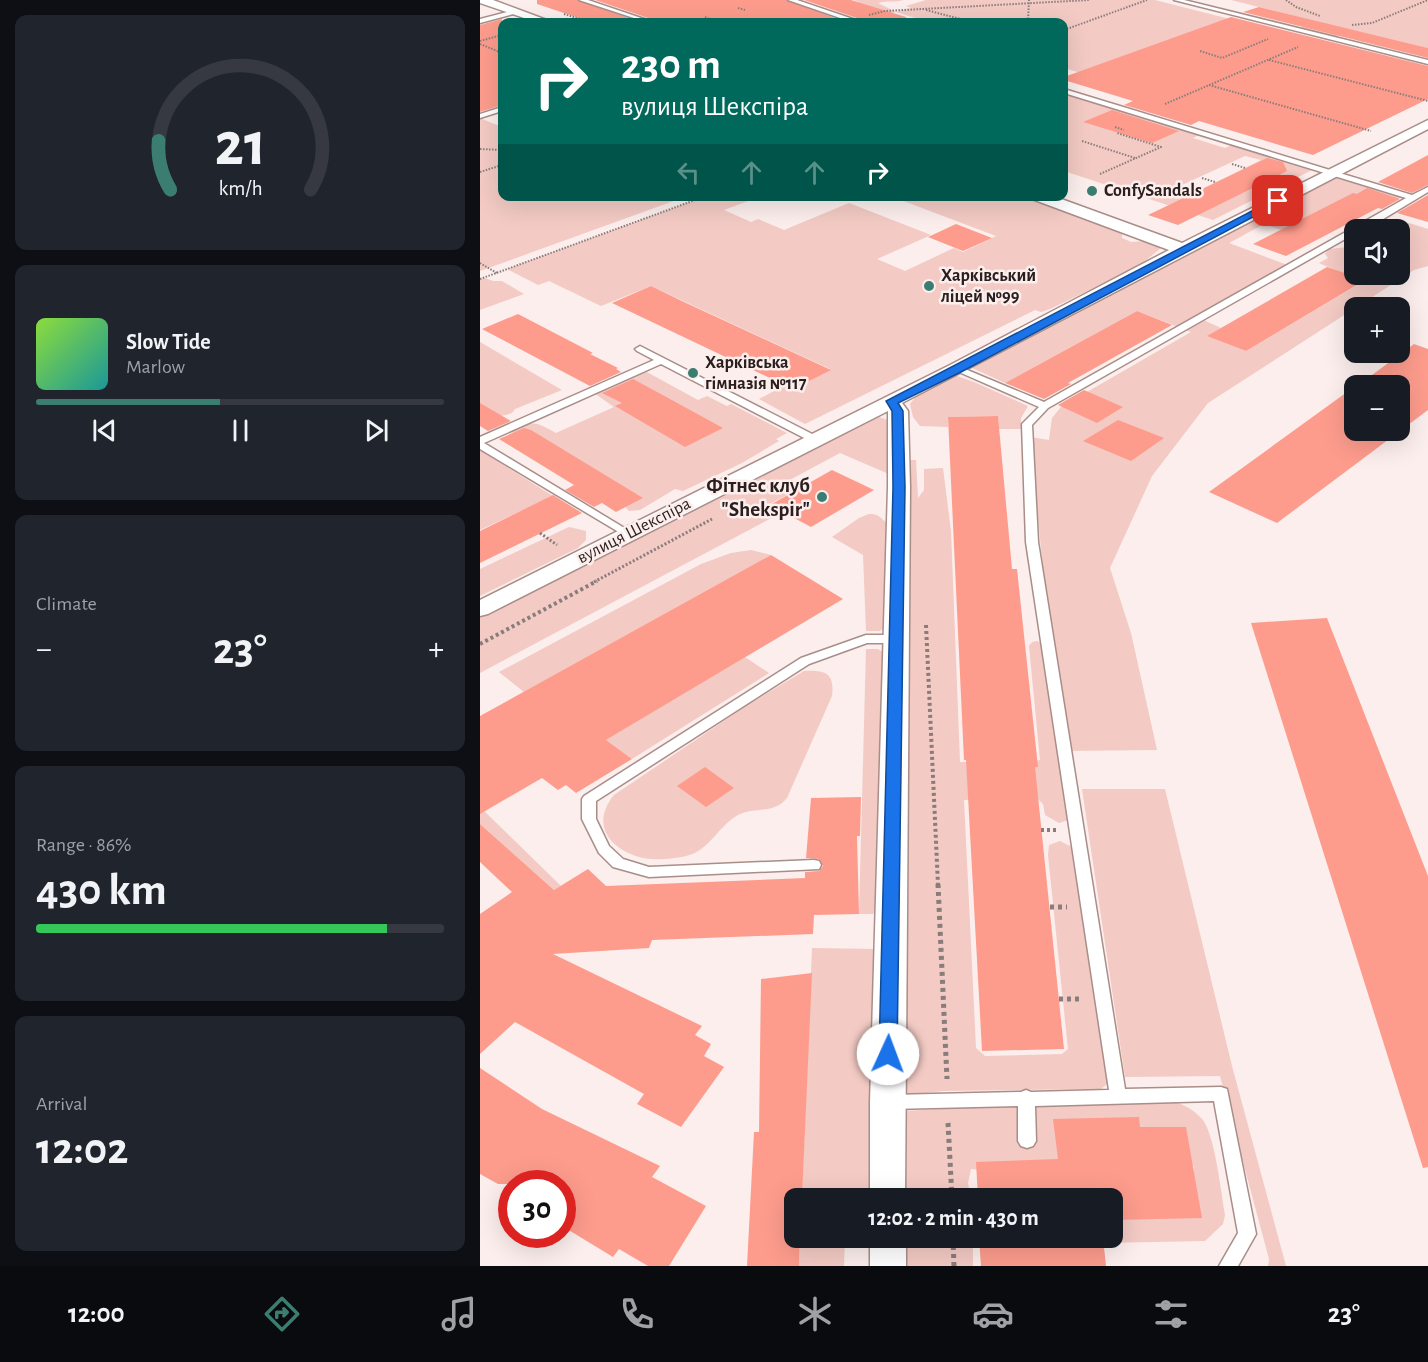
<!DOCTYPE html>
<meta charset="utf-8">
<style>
:root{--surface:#171b24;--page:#20242c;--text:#f1f3f6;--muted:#9ea1a6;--line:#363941;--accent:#3b7e71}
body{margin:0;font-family:"Alegreya Sans",sans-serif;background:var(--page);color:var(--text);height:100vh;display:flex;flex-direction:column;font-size:22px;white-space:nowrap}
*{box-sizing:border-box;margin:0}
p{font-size:20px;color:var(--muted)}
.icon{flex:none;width:33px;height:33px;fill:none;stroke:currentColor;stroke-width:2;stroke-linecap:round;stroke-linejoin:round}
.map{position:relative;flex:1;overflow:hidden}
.sheet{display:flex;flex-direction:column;gap:15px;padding:15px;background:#0d0f14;width:480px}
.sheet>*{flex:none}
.guide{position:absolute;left:18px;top:18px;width:570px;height:183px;border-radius:12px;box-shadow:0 6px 24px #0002;background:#00695c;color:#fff;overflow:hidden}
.fabs{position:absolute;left:864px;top:219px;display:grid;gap:12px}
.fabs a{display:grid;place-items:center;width:66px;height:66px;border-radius:12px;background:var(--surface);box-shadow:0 6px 24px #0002;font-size:30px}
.speed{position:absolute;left:18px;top:1170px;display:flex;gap:12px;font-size:30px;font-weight:700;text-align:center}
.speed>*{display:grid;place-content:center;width:78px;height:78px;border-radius:50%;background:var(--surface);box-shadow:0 6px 24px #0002;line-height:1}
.speed .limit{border:9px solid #d22;background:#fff;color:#111}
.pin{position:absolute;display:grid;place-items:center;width:51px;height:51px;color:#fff;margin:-26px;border-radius:12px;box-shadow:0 3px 9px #0006}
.me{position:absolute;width:66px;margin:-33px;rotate:2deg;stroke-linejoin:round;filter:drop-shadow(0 0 4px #0008)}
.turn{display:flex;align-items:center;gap:21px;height:126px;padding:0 24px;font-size:27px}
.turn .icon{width:78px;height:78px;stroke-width:2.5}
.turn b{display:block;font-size:42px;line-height:51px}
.lanes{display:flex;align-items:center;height:57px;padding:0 24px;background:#0003;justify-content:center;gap:30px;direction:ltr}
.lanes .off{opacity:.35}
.big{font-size:45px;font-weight:600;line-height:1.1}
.sheet .widget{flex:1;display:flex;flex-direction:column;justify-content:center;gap:9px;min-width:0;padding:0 21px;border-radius:12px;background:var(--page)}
.sheet .dial{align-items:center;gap:0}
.dial svg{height:156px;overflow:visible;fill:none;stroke:var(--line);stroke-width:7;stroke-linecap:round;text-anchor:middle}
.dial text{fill:var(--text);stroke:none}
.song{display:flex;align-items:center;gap:18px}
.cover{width:72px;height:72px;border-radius:9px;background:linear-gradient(135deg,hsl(90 70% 55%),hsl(180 70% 35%))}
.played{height:6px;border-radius:3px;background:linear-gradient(90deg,var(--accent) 45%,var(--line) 45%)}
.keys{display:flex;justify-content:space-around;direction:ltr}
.heat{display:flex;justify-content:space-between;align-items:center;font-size:33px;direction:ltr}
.charge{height:9px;border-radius:4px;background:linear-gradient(90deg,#34c759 86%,var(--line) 0)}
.trip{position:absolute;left:304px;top:1188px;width:339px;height:60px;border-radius:12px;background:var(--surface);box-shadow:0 6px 24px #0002;font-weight:600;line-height:60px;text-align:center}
.tab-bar{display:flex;height:96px;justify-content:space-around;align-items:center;background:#090b0e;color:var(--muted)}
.tab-bar .icon{width:42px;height:42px}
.tab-bar .selected{color:var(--accent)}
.tab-bar b{font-size:27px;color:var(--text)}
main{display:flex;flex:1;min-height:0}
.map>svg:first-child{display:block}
.green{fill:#f3cac4;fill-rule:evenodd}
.building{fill:#fd9c8d}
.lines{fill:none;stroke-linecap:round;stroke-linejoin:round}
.service-casing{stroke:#a98d88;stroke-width:3}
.minor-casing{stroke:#a98d88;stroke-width:3}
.path-far3{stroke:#897d7c;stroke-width:2;stroke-dasharray:1.5 1.5;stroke-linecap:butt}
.path-far2{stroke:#897d7c;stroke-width:3;stroke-dasharray:2 2;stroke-linecap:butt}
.path-far1{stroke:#897d7c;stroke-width:4;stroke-dasharray:3 3;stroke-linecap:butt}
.path{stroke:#897d7c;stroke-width:5;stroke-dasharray:4 4;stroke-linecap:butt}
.service{fill:#fff;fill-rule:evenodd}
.minor{fill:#fff;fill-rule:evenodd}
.route{fill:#1a73e8;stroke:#114b97;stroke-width:1.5}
.poi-dot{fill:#3b7e71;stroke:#fbeeec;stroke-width:2}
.labels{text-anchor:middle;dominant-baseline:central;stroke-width:5;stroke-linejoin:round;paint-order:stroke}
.far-poi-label{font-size:18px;font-weight:bold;fill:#2a1f1e;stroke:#fbeeec;text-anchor:start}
.far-street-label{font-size:18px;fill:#2a1f1e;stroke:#fbeeec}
.poi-label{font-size:21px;font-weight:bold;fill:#2a1f1e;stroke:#fbeeec;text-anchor:end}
</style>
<main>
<section class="sheet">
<div class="widget dial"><svg viewBox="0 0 100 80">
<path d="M14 69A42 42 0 1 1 86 69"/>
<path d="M14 69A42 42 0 0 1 8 44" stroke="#3b7e71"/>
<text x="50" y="56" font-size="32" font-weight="700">21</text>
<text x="50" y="72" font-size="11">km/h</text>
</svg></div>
<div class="widget">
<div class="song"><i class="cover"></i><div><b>Slow Tide</b><p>Marlow</p></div></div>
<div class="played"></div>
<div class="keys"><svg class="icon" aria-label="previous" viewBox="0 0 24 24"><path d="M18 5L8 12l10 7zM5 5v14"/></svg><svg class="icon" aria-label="pause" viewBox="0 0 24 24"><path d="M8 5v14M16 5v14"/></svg><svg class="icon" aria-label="next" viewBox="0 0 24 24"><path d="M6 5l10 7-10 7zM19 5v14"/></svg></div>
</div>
<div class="widget"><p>Climate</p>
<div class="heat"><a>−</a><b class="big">23°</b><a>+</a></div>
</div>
<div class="widget"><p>Range · 86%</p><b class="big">430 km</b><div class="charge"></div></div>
<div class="widget"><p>Arrival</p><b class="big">12:02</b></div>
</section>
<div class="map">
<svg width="948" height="1266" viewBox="0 0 948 1266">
<rect width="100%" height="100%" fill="#fbeeec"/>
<path class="green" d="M374,0H424C414,3 408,0 398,3L416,12L431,8L426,6L446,0H675L829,39L663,104L651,101L668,93L584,68V22H448L416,12L406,15Z
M751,0H948V48L873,30L853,38L818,29L835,21Z
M584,92L721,134L713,138L745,148L754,144L836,168L733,220L584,171ZM765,156L781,160L718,191L702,185Z
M0,118L22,127V196L202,198L0,271Z
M853,177H860L923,197L801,230L784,224L749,243L810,266L719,318L741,328L728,336L766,351L882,282L839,263L848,258L845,254L849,249L868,247L874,243V274H920V230L895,228V224L902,221L910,223L916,219L948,229V266L934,270L728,403L672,476L630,568L651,633L677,750L581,751L550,437L569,440L572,418L581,407L711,332L657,311L525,383L488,366Z
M219,196L279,197L244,210L271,222L278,219L304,230L369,203L451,235L397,259L425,271L474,248L483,252L516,236L413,197H544L642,232V238L651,242L665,241L682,247L659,266L570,309L561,312L555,310L325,424L279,399L305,385L350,369L171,286L121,306L69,281L58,285L27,269L221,198Z
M5,278L13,281H22L44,294L0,310V279Z
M0,342L82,390L35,409L32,413C17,418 14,416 0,409Z
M165,371L218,400L227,396L247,406L251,404L307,433L296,439L299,441L262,463L203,491L195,489L160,510L149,511L140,501L33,437L32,430C54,420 56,422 76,433L134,407L114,393Z
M474,375L494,382L548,406L541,418V429H519L518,416L468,417V427L440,426L433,417L430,404L437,395Z
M399,417L411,421V475L360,453L304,483L316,490L290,504L303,512L301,513L0,673V616Z
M0,450L73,496L0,530Z
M427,460H436L438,498L444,490V469L463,468L471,531L480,762H550L560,760L549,646L552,642L557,641L564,644L575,736L587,811L588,820L579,823L565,815L563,804L558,799L484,800L496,1048L505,1056L582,1054L588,1049L568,855L569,845L580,841L592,847L631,1074L627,1084L621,1089L463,1091L422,1096Z
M389,514C398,513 403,519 409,526L404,628L400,631H386L383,555L352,537L379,518Z
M89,527L106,531V540L98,548L0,596V569Z
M271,550L291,555L44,692L19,672L221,564L251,553Z
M386,649H398L404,653L402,908L393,914H379Z
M265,657L289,673L152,759L126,740Z
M324,671C345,670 355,673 352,696L307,798C294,814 277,807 260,814C239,824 230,851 206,856C193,859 172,861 159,857C128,848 111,823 134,795L266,706Z
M602,789H685L752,1066L806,1266H788L789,1259L740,1076L645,1077Z
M0,807L81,886L74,890L0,824Z
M332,948L396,949L399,1196L395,1198H322Z
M690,1101C702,1103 713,1109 722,1119C735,1134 741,1193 745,1215L743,1224L725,1241L623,1243V1238H633V1220L713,1171L714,1167L695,1140L568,1169L529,1173L491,1169L488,1183L491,1198H423L422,1111L463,1109L486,1105Z
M320,1238H365L364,1266H319Z
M424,1238H493V1266H425Z"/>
<path class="building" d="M57,0H97L160,22H111L57,4Z
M115,0H306L360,20L359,22H175L174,20Z
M324,0H371L426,17L425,22H374L378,21L377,18Z
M779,7L948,48V58L763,12Z
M751,17L948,66V99L833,155L719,121L711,125L644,105L653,101L584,80V77Z
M22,19V105L0,112V25Z
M632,110L699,131L672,143L603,122Z
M948,155V185L932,193L898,182Z
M787,158L803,162L807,171L698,225L668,215Z
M887,188L920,199L902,209L898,208L806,256L773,244L873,193L877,194Z
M948,195V222L917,213Z
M476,224L512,238L483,251L448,237Z
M847,267L885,280L766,351L727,336Z
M171,286L204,302L351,370L313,389L132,303Z
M657,311L692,325L588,383L591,384L564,399L525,383Z
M38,314L113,353L110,354L138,368L136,369L141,372L110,386L2,329Z
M934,344L948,349V410L797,523L729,492L874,387V430H920V386H877Z
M153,379L190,399L243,428L205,447L135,406L142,403L122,393Z
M604,390L643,407L617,423L578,405Z
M0,403L31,421L8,431L0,426Z
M518,416L532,569H537L558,767H555L584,1049L502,1051L486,760H484L468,417Z
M638,420L684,438L651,461L603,441Z
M44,428L51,430L163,498L136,512L122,503L114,507L85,490L94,485L19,439Z
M352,470L394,490L331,527L290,505Z
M73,495L102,513L0,563V531Z
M291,555L363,599L126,740L152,759L96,793L86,785L78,790L62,778L0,814V716Z
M847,618L948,876V1167L943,1168L771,623Z
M225,767L254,788L226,807L197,786Z
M381,797L380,836H377L379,914L334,915L333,934L172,940L169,948L73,954L222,1026L215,1035L231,1044L224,1056L244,1067L201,1127L157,1104L164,1094L35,1022L0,1054V914L32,892L0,862V824L74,890L108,869L126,886L325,878V872L339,871L343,866L339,859L326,858L331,798Z
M332,973L322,1198H315V1238H320L319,1266H267L274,1132H279L281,979Z
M0,1068L62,1109L180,1166L172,1177L226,1206L189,1266H168L139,1249L133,1257L82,1226V1184H18L0,1174Z
M659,1117L660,1127H706L722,1218L633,1220V1198H498L496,1162L578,1159L573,1119Z
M499,1238H623L626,1266H501Z"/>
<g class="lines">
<defs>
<path id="service" d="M99,0H108L173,22H166Z
M308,0H317L376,20L361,22L366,20Z
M694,0H704L948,60V64Z
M35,10L37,13L0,23V19Z
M584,89L932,195L948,187V192L885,230H874V234L568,408L552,425L558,542L645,1089L741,1087L747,1089L776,1234L758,1266H739L758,1233L734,1101L555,1106L556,1141L553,1146L547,1148L541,1146L538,1141V1106L411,1109L405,1107L403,1102L405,1097L411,1095L541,1092L546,1090L551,1092L629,1090L546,542L542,424L559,407L472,369L477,366L480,367L564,402L926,198L584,93Z
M22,107V111L0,118V114Z
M160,346L338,437L339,439L338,441H330L181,364L4,443L151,532L153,534L151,536L147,537L0,449V437L174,360L157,351L155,349Z
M386,635H417L423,639L417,643H387L329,664L116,801V819L129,846L143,859L169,867L334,860L339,861L341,865L339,869L169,877L133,867L119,853L102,819V799L104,796L321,658Z"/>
<path id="minor" d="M0,0H13L72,22H56L0,3Z
M948,120V129L422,403L428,411L430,487L425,1198H390V1102L408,487V411L8,614L0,616V600L470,365L689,250L552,199L550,196H573L702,243Z
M390,1238H426V1266H390Z"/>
</defs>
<use href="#service" class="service-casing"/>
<use href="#minor" class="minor-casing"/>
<path class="path-far3" d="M806,0L816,7L840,16
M258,8L265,10
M446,10L492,22
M84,14L109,22
M389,15L405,11L609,0
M225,17L232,20
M548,22L549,0
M872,25L892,23L948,0
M584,30L667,0
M0,41L22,35
M0,44L22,53
M720,51L742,58L788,39
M789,60L948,101
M729,85L891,131
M685,104L818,47
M635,127L644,130
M602,141L655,158
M0,149L22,150
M752,164L765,168
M0,172L22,165
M620,174L681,147L637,133
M722,178L735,182
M207,196L215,200
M0,263L17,273
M0,279L226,196"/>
<path class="path-far2" d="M60,533L77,545
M114,582L232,519"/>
<path class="path-far1" d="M446,625L458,885
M0,644L117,581
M561,830H576"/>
<path class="path" d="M458,884L467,1079
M570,907H587
M579,999H602
M468,1123L472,1198
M473,1238L474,1266"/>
<use href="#service" class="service"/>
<use href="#minor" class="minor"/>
</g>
<path class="route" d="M795,199L803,201L481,372L418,403L423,411L425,487L417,1054L415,1060L408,1062L402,1060L399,1054L413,487L412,411L406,401Z"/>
<g class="poi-dot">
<circle cx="612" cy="191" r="6"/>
<circle cx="449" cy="286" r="6"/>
<circle cx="213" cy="373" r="6"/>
<circle cx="342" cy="497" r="6"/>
</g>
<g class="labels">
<g class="far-poi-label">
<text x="624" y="191">ConfySandals</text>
<text x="461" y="276">Харківський<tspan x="461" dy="21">ліцей №99</tspan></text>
<text x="225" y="363">Харківська<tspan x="225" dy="21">гімназія №117</tspan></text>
</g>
<g class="far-street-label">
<text transform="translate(154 531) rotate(-27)">вулиця Шекспіра</text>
</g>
<g class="poi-label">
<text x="330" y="485">Фітнес клуб<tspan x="330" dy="24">"Shekspir"</tspan></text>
</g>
</g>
</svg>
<div class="fabs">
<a><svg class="icon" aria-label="sound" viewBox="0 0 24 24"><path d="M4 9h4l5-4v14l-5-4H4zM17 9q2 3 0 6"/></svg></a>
<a>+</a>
<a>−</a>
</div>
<div class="speed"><div class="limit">30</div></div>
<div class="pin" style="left:798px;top:201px;background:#d93025"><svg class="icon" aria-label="arrive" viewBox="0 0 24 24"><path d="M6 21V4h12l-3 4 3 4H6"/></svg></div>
<svg class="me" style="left:408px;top:1054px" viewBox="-20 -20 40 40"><circle r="19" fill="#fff"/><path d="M0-13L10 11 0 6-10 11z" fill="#1a73e8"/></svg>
<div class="trip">12:02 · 2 min · 430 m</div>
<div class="guide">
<div class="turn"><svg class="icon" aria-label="right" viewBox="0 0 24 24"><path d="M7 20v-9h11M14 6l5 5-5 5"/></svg><div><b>230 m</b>вулиця Шекспіра</div></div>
<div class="lanes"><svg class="icon off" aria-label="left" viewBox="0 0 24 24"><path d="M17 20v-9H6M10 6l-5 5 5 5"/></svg><svg class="icon off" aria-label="ahead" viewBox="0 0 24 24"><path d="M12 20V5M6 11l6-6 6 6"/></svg><svg class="icon off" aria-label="ahead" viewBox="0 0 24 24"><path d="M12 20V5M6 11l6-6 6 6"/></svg><svg class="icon" aria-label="right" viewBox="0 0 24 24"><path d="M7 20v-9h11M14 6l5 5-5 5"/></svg></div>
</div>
</div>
</main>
<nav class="tab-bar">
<b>12:00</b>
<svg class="icon selected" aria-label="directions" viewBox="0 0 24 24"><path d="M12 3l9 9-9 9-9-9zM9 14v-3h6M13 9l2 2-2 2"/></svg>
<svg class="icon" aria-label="music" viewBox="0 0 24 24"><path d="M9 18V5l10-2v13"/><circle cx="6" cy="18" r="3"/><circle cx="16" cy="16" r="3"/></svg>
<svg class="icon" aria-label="phone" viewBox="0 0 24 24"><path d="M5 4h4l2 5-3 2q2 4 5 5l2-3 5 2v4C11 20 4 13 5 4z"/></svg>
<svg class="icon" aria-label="climate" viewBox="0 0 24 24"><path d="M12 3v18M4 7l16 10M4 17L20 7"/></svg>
<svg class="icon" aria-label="car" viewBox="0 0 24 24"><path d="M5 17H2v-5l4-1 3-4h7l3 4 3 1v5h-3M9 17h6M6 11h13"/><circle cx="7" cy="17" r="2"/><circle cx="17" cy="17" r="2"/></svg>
<svg class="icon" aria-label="filters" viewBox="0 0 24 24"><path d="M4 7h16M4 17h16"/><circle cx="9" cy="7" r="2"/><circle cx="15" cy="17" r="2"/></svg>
<b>23°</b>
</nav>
